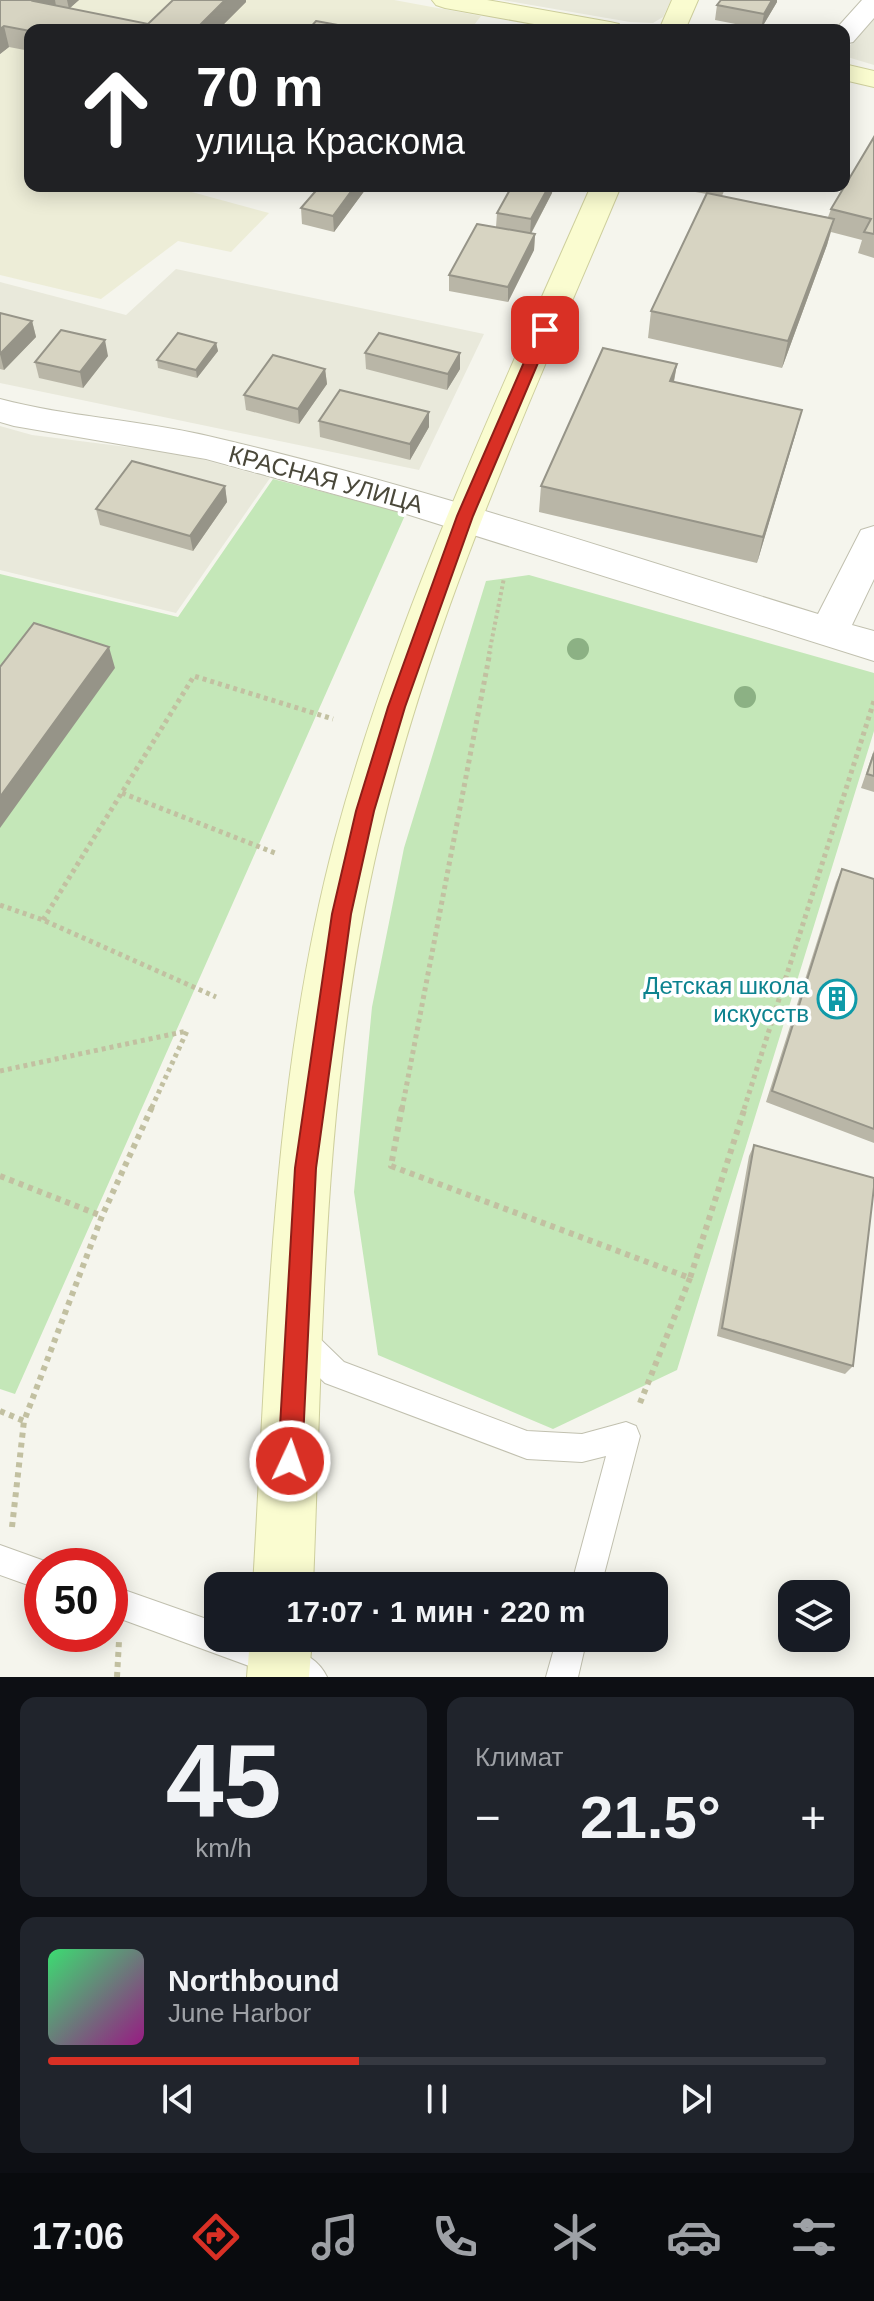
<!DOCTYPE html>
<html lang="ru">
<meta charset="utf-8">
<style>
:root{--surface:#171b24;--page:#20242c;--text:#f1f3f6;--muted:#9ea1a6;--line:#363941;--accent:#d93025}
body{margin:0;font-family:Helvetica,sans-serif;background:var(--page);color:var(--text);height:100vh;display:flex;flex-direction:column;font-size:30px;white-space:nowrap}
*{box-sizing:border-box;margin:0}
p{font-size:26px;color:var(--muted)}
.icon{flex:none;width:44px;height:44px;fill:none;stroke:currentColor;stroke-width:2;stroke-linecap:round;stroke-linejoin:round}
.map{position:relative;height:1677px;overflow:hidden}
.panel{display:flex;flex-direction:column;gap:20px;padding:20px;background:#0d0f14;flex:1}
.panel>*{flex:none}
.top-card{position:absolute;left:24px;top:24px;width:826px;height:168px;border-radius:16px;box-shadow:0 4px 20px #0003;background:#202124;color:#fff;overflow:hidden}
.tools{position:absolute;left:778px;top:1580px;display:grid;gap:16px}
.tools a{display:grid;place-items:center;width:72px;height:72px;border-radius:16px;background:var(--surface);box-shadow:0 4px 20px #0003;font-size:40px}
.speed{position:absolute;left:24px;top:1548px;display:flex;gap:16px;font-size:40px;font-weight:700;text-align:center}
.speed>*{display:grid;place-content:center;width:104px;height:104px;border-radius:50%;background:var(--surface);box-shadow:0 4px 20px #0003;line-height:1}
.speed .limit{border:12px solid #d22;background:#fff;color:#111}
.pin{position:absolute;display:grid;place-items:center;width:68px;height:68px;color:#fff;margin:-34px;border-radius:16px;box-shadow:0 4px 12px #0006}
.me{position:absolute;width:88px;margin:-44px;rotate:3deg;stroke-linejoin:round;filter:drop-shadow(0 0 6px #0008)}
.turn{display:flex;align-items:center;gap:28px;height:168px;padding:0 40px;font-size:36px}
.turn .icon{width:104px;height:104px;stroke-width:2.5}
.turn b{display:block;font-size:56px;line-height:68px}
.big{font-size:60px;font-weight:700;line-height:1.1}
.panel .widget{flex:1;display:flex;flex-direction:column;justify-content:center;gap:12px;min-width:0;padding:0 28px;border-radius:16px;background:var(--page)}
.panel .dial{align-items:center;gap:0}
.dial b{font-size:104px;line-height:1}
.song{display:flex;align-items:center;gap:24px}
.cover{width:96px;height:96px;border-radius:12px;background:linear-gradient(135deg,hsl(140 70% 55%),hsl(310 70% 35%))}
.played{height:8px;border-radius:4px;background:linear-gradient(90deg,var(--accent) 40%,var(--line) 40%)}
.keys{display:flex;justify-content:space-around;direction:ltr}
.heat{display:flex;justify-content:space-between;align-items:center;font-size:44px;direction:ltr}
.panel .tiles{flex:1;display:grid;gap:20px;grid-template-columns:1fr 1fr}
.widget:last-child{grid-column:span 2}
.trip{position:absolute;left:204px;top:1572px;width:464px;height:80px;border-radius:16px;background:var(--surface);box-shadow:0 4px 20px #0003;font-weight:700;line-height:80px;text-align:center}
.menu{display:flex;height:128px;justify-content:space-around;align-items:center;background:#090b0e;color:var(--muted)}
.menu .icon{width:56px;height:56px}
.menu .active{color:var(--accent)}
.menu b{font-size:36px;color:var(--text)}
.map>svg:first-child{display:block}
.residential{fill:#e9e9db}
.education{fill:#ededd7}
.green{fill:#c4e7b8}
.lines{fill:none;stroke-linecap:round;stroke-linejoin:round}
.lane-casing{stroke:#c1c0af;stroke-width:2}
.street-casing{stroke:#c1c0af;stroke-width:2}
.secondary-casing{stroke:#cecf9d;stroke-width:2}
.path-far2{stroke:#c2c0a1;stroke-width:4;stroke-dasharray:3 3;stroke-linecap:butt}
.path-far1{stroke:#c2c0a1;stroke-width:5;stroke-dasharray:4 4;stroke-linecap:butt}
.path{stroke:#c2c0a1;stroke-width:6;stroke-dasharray:5 5;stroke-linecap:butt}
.lane{fill:#fff;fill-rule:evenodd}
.street{fill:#fff;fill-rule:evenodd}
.secondary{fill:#fafcd0;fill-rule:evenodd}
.tree{fill:#8cb184}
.wall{fill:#b9b6a7}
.shaded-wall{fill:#969488}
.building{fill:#d7d4c2;stroke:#969488;stroke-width:2}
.route{fill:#d93025;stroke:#8d1f18;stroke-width:2}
.labels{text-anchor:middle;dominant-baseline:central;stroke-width:7;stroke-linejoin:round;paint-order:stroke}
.street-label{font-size:24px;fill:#4a483a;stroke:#fff}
.culture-label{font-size:24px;fill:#0d838f;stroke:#fff;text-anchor:end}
</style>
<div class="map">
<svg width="874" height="1677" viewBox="0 0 874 1677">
<rect width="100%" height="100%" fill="#f5f5ed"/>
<path class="residential" d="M502,0H671L663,17L653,23L630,22Z
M874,19V65L844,56V52Z
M176,269L484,334L419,470L0,383V282L126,315Z
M0,426L32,435L183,454L270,478L176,613L0,570Z"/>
<path class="education" d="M0,0H394L481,16L470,30H30V186H191L188,191L269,213L231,252L178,241L101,299L0,275Z"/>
<path class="green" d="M273,479L406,513L15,1394L0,1389V574L178,617Z
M529,575L874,673V731L677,1370L553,1429L378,1355L354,1192L372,1007L404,848L486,581Z"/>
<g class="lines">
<defs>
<path id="lane" d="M302,1327L312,1331L344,1362L527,1431L582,1434L626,1422L636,1426L640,1436L601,1586H571L606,1456L582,1462L527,1459L325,1383L292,1351L288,1341L292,1331Z
M0,1545L53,1564L42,1566V1590L0,1575Z
M110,1585L218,1623V1638C250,1638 312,1642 327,1677H279L110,1615Z
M557,1638H587L578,1677H546Z"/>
<path id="street" d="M862,0H874V18L853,42L844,44V30H835Z
M0,399C68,417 140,420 208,436C414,484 616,552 818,614L861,530L874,526V579L852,625L874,631V661L400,512L206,459L14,426L0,422Z"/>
<path id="secondary" d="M432,0H487L610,22L619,24L623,30H567L445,8L436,5Z
M672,0H698L685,30H659Z
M844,64L874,71V87L844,80Z
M591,186H621C531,400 432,614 379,841C322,1084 323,1337 313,1586H253C268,1337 271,1081 335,839C396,612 497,400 591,186Z
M250,1638H312L309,1677H247Z"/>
</defs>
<use href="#lane" class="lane-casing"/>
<use href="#street" class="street-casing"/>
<use href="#secondary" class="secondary-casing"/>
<path class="path-far2" d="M489,654L504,578"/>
<path class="path-far1" d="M122,793L275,853
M0,905L43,920L216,997
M43,920L194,676L333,719
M0,1071L187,1031L151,1109
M402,1109L490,652
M744,1109L874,701"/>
<path class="path" d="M402,1107L391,1166L690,1278L745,1107
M0,1176L102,1216
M640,1403L690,1278
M0,1411L24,1421L102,1216L152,1107
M12,1527L24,1421
M117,1677L119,1641"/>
<use href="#lane" class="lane"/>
<use href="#street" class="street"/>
<use href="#secondary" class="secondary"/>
</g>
<g class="tree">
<circle cx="578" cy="649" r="11"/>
<circle cx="745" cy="697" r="11"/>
</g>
<path class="wall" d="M0,0H79L69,8L148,24L246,2L218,30H30V51L9,47L0,54Z
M777,2L761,29L715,20L717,5Z
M874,137V258L858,253L862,240L831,232L827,245L782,368L648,338L651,311L707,194L661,186H726L722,196L828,217L831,209Z
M320,186H368L334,232L302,224L301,208Z
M512,186H553L552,193L531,234H535L534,250L508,302L449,291V275L496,227L497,213Z
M0,313L32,321L36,337L4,370L0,369Z
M216,343L218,351L197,378L158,368L157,360Z
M365,353L460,369L447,390L366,369Z
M108,356L83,388L39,378L35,362Z
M677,364L674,382L802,410L757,563L539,512L541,486Z
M325,369L327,384L299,424L246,410L244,395Z
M319,421L429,427L410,460L320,437Z
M225,486L227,502L193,551L100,525L96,509Z
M874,750V792L861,788Z
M842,869L874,879V1143L766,1102L836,882Z
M754,1145L853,1366L845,1374L717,1336L749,1156Z"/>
<path class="shaded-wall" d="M34,0H55L56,6L33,1Z
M67,0H79L69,9Z
M225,0H246V2L218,30H195Z
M772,0H777V2L761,29L764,14Z
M4,26L9,47L0,54V29Z
M355,186H368L334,232L333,216Z
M549,186H553L552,193L530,235L531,219Z
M834,219L827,245L782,368L788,341Z
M535,234L534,250L508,302V287Z
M32,321L36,337L4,370L0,354Z
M105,340L108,356L83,388L80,372Z
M216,343L218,351L197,378L196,370Z
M460,353V369L447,390L448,374Z
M677,364L672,390L670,381Z
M325,369L327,384L299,424L298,409Z
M802,410L795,436L757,563L763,537Z
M429,412V427L410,460V444Z
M225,486L227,502L193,551L190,536Z
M109,647L115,668L0,828V797Z"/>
<path class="building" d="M0,0H34L33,1L148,24L173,0H225L195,30L30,31L4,26L0,29Z
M721,0H772L764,14L717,5Z
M316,21L365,30H308Z
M874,137V234L864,232L871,219L831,209Z
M320,186H355L333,216L301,208Z
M512,186H549L531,219L497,213Z
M707,193L834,219L788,341L651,311Z
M477,224L535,234L508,287L449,275Z
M0,313L32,321L0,354Z
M61,330L105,340L80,372L35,362Z
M178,333L216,343L196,370L157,360Z
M379,333L460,353L448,374L365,353Z
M603,348L677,364L670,381L802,410L763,537L541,486Z
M273,355L325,369L298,409L244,395Z
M340,390L429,412L410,444L319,421Z
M132,461L225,486L190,536L96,509Z
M34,623L109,647L0,797V667Z
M874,753V776L867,774Z
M842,869L874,879V1129L772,1091Z
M754,1145L874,1178V1187L853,1366L722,1328Z"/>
<path class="route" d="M545,326L552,330L473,516L405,707L374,811L351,914L316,1168L302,1461L298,1470L290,1473L282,1470L278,1461L295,1168L332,914L356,811L388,707L457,516L538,330Z"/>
<defs>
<symbol id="building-ring" viewBox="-11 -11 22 22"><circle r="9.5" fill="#fff" stroke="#0f9aa8" stroke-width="1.5"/><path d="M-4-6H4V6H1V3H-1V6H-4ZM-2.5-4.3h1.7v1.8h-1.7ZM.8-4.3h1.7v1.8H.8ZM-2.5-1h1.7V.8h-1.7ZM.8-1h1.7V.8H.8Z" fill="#0f9aa8"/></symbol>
</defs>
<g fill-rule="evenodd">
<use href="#building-ring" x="815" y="977" width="44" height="44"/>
</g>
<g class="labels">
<g class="street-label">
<text transform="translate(326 479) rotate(15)">КРАСНАЯ УЛИЦА</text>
</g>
<g class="culture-label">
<text x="809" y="985">Детская школа<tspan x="809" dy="28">искусств</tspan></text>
</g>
</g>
</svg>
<div class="tools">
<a><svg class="icon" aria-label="layers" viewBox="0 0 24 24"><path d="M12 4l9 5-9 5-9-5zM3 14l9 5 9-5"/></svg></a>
</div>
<div class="speed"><div class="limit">50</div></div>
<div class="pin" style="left:545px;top:330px;background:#d93025"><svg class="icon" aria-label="arrive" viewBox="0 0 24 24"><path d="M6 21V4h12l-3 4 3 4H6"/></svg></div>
<svg class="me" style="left:290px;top:1461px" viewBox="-20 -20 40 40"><circle r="17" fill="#d93025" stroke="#fff" stroke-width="3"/><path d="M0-11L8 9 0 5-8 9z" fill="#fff"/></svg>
<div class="trip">17:07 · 1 мин · 220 m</div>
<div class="top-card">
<div class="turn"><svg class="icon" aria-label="ahead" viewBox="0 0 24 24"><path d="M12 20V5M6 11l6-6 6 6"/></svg><div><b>70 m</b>улица Краскома</div></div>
</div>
</div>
<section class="panel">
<div class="tiles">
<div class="widget dial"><b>45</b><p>km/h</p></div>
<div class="widget"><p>Климат</p>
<div class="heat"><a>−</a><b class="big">21.5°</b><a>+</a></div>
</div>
<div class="widget">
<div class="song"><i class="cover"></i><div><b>Northbound</b><p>June Harbor</p></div></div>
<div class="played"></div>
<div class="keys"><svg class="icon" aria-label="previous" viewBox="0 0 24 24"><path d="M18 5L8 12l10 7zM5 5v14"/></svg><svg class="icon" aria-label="pause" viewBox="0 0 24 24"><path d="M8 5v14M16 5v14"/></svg><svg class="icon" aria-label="next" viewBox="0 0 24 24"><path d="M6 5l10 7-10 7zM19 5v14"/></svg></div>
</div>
</div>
</section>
<nav class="menu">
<b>17:06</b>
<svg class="icon active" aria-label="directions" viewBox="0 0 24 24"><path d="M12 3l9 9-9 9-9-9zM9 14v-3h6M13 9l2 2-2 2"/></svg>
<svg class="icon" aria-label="music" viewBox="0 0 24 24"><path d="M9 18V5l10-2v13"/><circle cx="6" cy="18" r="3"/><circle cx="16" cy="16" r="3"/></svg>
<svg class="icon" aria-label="phone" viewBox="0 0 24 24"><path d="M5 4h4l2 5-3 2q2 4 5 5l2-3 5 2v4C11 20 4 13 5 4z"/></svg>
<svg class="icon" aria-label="climate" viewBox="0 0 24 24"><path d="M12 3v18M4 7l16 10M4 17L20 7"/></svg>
<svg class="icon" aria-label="car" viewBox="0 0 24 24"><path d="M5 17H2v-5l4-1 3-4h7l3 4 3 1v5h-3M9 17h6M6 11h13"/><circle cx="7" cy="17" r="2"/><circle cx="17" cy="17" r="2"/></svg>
<svg class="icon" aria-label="filters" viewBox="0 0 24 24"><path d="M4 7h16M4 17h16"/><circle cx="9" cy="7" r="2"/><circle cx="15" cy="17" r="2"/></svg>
</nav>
